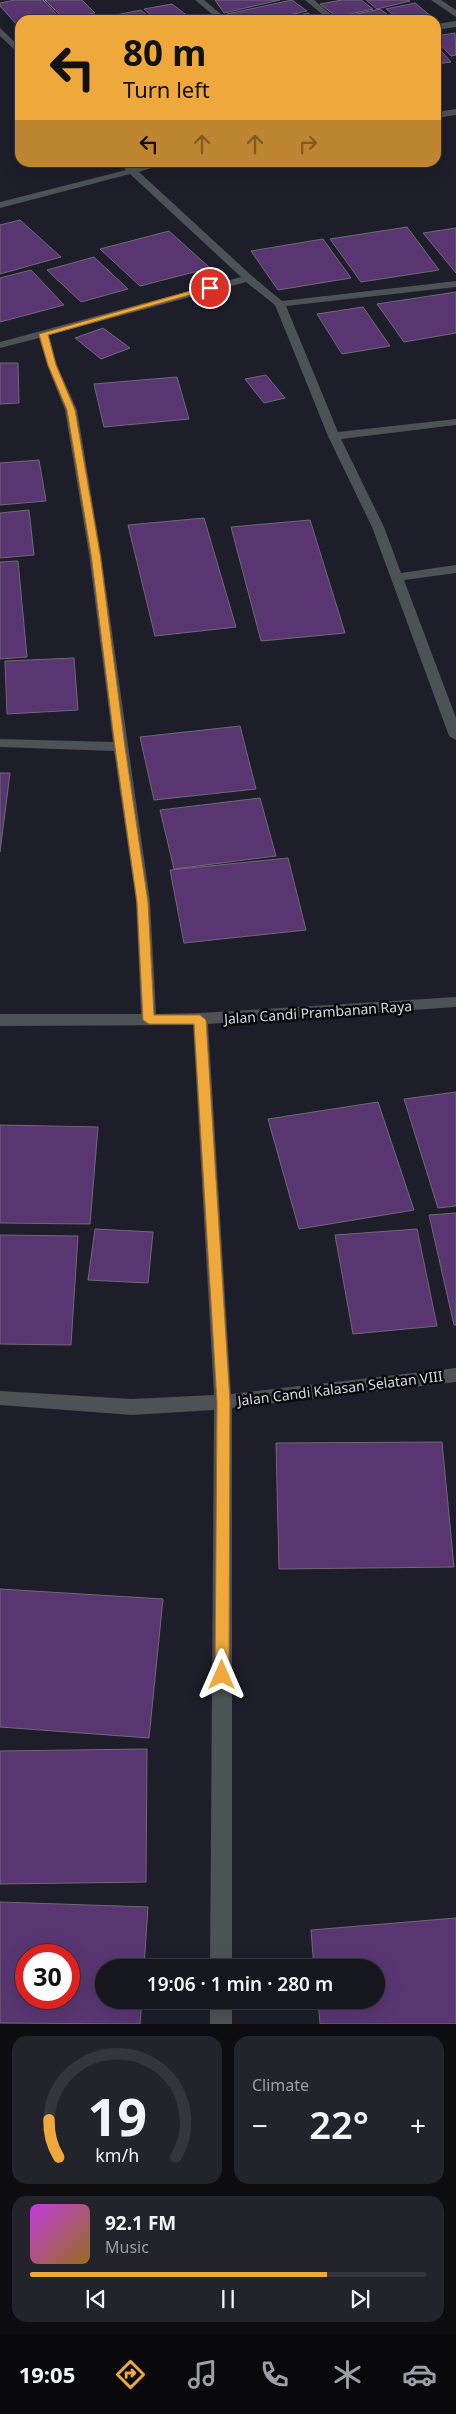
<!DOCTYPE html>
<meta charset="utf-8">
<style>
:root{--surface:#16161f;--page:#23232c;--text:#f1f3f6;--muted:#9e9fa4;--line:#35353d;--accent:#eea83c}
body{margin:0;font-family:"Noto Sans",sans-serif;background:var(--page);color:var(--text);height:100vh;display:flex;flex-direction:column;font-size:19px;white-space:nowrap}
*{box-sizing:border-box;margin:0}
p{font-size:16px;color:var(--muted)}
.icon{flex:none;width:28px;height:28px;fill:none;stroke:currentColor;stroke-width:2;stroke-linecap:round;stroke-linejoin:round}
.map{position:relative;height:2024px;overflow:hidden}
.panel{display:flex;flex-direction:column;gap:12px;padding:12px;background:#0c0c11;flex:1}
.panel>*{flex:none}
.banner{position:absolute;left:15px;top:15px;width:426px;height:152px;border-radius:15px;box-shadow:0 5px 20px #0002,0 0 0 1px var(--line);background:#eea83c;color:#111;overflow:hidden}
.speed{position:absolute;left:15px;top:1944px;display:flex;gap:10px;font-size:25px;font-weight:700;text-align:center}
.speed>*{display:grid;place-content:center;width:65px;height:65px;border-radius:50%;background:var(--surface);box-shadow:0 5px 20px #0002,0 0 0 1px var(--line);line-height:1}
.speed .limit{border:8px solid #d22;background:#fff;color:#111}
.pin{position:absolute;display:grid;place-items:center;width:42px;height:42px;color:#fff;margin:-21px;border:2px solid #fff;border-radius:50%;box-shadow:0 1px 5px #0007}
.me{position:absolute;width:55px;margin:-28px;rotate:0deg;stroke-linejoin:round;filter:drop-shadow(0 0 4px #0008)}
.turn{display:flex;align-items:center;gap:18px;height:105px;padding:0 25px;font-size:22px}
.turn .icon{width:65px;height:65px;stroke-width:2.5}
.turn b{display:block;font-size:35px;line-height:42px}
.lanes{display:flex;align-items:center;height:48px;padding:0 25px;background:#0003;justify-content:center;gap:25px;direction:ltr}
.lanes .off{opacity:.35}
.big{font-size:38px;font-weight:600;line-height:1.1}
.panel .card{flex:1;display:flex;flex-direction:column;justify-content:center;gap:8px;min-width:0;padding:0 18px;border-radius:15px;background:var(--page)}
.panel .dial{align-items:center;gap:0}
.dial svg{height:130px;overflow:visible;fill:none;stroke:var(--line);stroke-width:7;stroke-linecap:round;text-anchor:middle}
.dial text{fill:var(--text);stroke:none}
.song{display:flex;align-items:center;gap:15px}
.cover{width:60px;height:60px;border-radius:8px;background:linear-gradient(135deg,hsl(290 70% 55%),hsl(40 70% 35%))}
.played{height:5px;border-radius:2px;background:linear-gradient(90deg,var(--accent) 75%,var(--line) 75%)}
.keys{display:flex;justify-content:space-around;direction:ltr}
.heat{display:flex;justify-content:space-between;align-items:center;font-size:28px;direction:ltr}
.panel .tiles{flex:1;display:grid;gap:12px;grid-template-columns:1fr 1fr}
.card:last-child{grid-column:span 2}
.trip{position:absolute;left:95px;top:1959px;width:290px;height:50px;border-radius:25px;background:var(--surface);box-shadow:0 5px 20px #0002,0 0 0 1px var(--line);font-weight:600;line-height:50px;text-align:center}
.menu{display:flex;height:80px;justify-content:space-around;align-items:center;background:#09090c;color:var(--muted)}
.menu .icon{width:35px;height:35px}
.menu .selected{color:var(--accent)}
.menu b{font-size:22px;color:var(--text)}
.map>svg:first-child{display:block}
.building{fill:#593672;stroke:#706976;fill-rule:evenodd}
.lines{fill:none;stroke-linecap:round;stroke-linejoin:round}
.minor{fill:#4d5256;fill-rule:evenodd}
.route{fill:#eea83c;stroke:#9b6d27}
.labels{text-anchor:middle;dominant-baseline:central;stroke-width:5;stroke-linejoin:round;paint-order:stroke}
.street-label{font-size:14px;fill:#d8d9e1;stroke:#08090d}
</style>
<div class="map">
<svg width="456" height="2024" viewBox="0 0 456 2024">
<rect width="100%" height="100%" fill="#1d1e29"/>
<path class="building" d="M15,0H43L62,20H20L19,27L0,6V3Z
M45,0H82L95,13L64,19Z
M215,0H280L224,13Z
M292,0L307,11L266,20H235L227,14Z
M342,0H361L373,9L337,17L320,4Z
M366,0H408L410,1L377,9Z
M415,3L432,17L400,20L386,9Z
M172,4L193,20H157L144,9Z
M380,9L395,20H345L342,17Z
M141,10L153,20H102L100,18Z
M308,13L318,20L282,19Z
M455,33L456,55L451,56L436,40V36Z
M436,45L451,62L436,64Z
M20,220L61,257L0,274V225Z
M407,227L439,270L361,282L330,239Z
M456,228V273L423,233Z
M169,231L210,268L140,286L100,249Z
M323,239L351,278L278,290L251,251Z
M94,257L128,289L81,302L47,270Z
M31,270L64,305L0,322V278Z
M456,292V333L404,342L377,304Z
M363,307L390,346L342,354L317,314Z
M103,328L130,348L101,359L75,338Z
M0,363H18L19,403L0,404Z
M266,375L285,398L264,403L245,379Z
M177,377L189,419L104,427L94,384Z
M39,460L46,501L0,505V463Z
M29,510L34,555L0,558V513Z
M204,518L236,627L155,636L128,525Z
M310,520L345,633L261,641L231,527Z
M18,561L27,657L0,659V562Z
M74,658L78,710L7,714L5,661Z
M240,726L256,789L154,800L140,737Z
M0,773H10L0,852Z
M260,798L276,856L174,869L160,810Z
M288,858L306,930L184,943L170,870Z
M456,1092V1206L438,1208L404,1099Z
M378,1102L414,1210L299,1229L268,1119Z
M0,1125L98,1127L90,1224L0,1223Z
M456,1213V1325H454L429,1215Z
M95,1229L153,1232L148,1283L88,1280Z
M417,1229L437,1326L353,1334L335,1235Z
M0,1235L78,1236L71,1345L0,1344Z
M442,1442L454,1567L279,1569L276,1443Z
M0,1589L163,1599L149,1738L0,1727Z
M147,1749L146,1882L0,1884V1751Z
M0,1902L148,1907L144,1968H104V2000H142L140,2024L0,2023ZM26,1955H69V1998H26Z
M456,1918V2024H320L318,2000H376V1968H314L311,1930Z"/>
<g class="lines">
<path class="minor" d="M195,0H204L228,20H219Z
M305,0H314L338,20H329Z
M431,0H441L456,10V17Z
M456,21V27L436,30V24Z
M0,28L20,47V55L0,36Z
M456,109V115L436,118V112Z
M119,162H129L134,167L153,162H170L139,172L252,276L282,301L456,281V287L286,306L338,432L456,419V425L341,439L384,527L401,573L456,565V573L404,580L456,718V740L449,736L372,527L328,436L275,305L246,282L49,335L57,365L77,410L101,554L150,901L156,1014L200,1013L456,997V1007L208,1024L231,1394L456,1368V1382L232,1408V1968H210L214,1410L132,1415L0,1405V1391L132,1399L214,1395L193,1025L0,1026V1014H141L136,901L114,751L0,747V739L113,742L89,554L65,410L47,365L39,338L0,348V342L241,277L130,174L0,208V202L126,170Z
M210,2000H232V2024H210Z"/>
</g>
<path class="route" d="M208,286L214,288L48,335L56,365L75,410L100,554L125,747L148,902L154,1015H200L206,1020L230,1402L229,1675L227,1680L222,1682L217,1680L215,1675L217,1402L194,1024H149L143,1020L137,902L115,747L91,554L67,410L48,365L39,334Z"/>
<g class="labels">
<g class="street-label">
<text transform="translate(318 1012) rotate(-4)">Jalan Candi Prambanan Raya</text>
<text transform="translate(340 1388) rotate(-7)">Jalan Candi Kalasan Selatan VIII</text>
</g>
</g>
</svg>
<div class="speed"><div class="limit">30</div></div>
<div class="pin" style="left:210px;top:288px;background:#d93025"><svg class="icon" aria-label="arrive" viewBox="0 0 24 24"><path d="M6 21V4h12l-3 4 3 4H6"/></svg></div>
<svg class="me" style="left:222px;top:1675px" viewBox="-20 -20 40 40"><path d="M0-17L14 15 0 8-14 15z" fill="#eea83c" stroke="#fff" stroke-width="4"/></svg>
<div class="trip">19:06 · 1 min · 280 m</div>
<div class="banner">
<div class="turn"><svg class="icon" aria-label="left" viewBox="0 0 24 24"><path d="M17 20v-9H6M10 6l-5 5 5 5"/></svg><div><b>80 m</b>Turn left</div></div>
<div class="lanes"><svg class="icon" aria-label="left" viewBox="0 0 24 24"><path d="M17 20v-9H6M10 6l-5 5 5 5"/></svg><svg class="icon off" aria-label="ahead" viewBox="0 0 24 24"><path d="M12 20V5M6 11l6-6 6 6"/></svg><svg class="icon off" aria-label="ahead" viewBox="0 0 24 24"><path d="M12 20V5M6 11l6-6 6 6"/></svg><svg class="icon off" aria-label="right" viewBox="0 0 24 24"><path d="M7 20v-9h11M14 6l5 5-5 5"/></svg></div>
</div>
</div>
<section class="panel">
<div class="tiles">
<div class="card dial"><svg viewBox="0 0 100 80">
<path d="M14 69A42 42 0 1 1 86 69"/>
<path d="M14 69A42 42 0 0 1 8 46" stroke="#eea83c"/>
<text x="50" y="56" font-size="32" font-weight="700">19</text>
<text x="50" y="72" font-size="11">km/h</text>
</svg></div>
<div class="card"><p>Climate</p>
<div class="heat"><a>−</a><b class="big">22°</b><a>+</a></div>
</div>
<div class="card">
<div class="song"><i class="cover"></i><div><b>92.1 FM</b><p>Music</p></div></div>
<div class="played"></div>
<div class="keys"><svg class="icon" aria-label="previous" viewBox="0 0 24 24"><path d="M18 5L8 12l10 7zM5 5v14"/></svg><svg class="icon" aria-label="pause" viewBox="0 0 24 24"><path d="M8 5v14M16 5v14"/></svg><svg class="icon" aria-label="next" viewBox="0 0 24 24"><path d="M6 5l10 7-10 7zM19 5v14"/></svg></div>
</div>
</div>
</section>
<nav class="menu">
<b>19:05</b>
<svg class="icon selected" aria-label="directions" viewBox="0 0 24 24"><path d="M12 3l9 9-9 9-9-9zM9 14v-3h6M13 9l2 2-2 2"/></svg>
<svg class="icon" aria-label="music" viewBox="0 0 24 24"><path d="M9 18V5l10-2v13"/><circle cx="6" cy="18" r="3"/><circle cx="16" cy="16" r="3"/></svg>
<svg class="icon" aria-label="phone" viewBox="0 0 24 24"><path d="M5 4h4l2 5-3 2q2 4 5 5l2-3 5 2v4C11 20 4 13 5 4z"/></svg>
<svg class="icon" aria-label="climate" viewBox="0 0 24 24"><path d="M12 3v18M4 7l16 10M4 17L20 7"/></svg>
<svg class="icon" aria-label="car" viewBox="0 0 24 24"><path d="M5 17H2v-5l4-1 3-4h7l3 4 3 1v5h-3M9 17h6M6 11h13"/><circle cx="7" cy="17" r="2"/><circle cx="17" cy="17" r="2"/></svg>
</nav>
